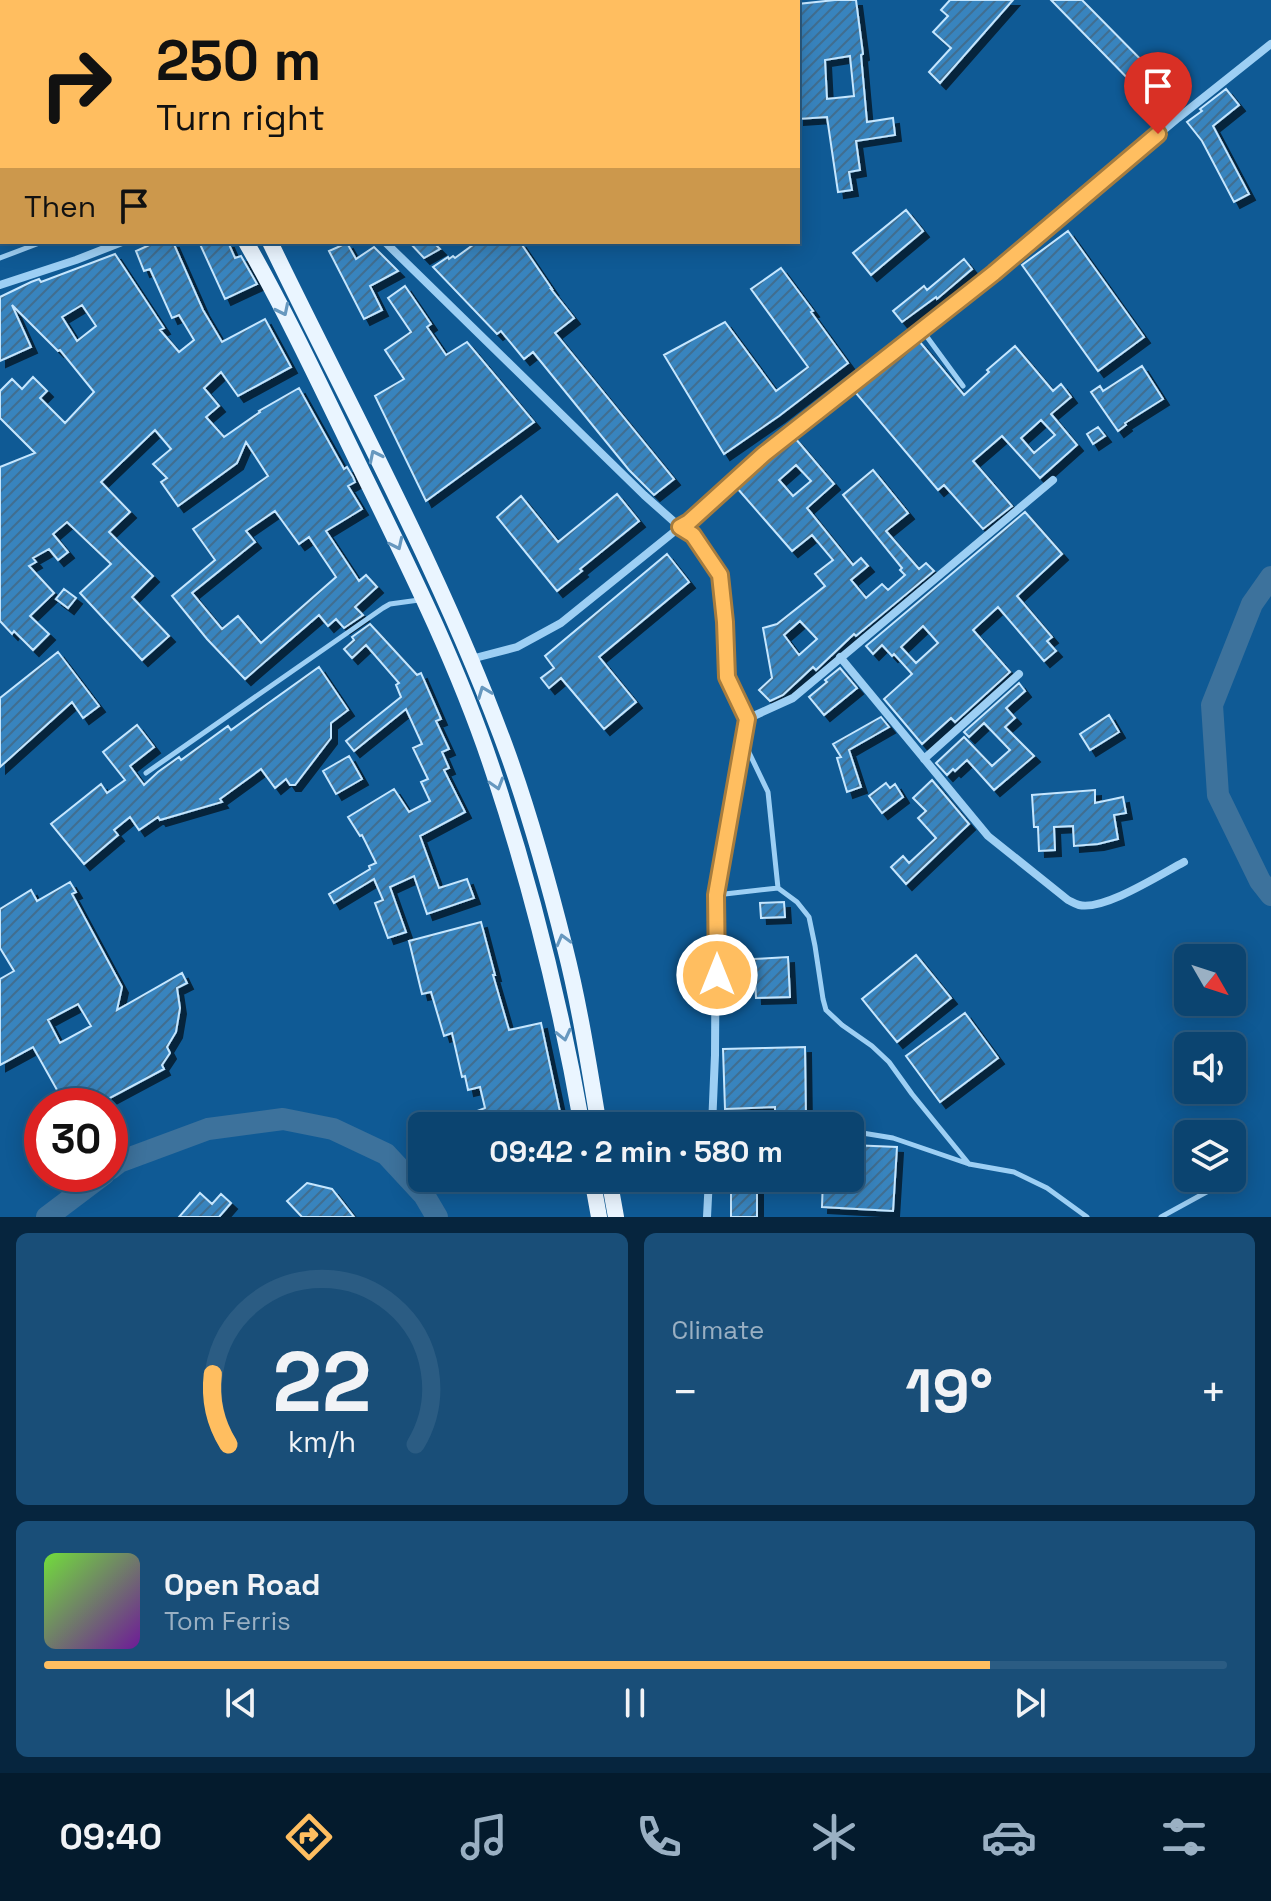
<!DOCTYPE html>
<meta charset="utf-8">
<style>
:root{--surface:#0b4470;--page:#194e78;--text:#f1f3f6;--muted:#9ab0c3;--line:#2b5c83;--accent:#ffbe60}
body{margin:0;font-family:"Space Grotesk",sans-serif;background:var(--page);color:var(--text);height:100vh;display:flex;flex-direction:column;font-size:30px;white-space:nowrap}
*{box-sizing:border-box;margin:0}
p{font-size:26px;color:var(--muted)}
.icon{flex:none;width:44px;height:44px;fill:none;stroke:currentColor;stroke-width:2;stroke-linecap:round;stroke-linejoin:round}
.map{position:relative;height:1217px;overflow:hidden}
.panel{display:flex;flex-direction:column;gap:16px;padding:16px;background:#06253e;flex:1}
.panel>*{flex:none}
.hud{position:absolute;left:0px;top:0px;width:800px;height:244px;box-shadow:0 4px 20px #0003,0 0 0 2px var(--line);background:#ffbe60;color:#111;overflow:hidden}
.needle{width:52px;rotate:129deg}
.buttons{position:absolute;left:1174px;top:944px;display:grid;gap:16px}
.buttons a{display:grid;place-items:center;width:72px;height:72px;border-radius:12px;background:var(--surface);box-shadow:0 4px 20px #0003,0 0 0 2px var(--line);font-size:40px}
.speed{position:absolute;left:24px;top:1088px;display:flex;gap:16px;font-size:40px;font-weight:700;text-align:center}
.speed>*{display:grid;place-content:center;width:104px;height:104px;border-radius:50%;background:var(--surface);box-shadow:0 4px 20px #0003,0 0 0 2px var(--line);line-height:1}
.speed .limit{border:12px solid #d22;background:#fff;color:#111}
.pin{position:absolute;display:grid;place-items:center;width:68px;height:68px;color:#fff;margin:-82px -34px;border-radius:50% 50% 50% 0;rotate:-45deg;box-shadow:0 0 8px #0007}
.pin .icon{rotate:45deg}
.me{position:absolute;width:88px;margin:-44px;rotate:0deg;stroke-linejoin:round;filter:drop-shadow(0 0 6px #0008)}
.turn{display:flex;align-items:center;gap:28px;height:168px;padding:0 24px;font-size:36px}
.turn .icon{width:104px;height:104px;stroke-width:2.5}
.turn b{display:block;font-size:56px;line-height:68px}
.then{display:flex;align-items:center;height:76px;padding:0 24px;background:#0003;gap:16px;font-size:30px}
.big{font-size:60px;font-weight:600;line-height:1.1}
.panel .card{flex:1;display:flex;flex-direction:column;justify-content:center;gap:12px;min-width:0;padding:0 28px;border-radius:12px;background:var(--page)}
.panel .dial{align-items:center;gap:0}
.dial svg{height:208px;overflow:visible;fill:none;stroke:var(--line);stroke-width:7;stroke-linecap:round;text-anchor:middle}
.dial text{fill:var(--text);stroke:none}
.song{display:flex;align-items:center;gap:24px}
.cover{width:96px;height:96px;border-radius:12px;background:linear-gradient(135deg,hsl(100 70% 55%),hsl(280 70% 35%))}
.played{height:8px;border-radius:4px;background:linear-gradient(90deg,var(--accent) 80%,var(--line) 80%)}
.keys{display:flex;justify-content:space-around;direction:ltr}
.heat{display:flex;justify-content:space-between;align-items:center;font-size:44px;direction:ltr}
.panel .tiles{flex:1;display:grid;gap:16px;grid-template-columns:1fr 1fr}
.card:last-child{grid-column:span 2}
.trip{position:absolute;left:408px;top:1112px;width:456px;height:80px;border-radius:12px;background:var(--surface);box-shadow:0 4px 20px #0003,0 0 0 2px var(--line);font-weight:600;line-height:80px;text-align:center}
.tab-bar{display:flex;height:128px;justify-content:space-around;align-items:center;background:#041b2d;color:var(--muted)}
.tab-bar .icon{width:56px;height:56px}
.tab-bar .selected{color:var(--accent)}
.tab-bar b{font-size:36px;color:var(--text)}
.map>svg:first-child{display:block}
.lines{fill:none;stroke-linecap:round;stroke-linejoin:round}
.river{stroke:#3d729c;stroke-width:22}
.building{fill:url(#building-hatch);stroke:#c5e6fe;stroke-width:2;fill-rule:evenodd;filter:url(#shadow)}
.lane{stroke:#9dcff4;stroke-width:5}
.street{stroke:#9dcff4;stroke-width:8}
.primary{stroke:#eaf5ff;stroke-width:16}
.oneway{stroke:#6798bf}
.route-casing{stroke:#a67c3e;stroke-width:20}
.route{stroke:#ffbe60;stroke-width:14}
</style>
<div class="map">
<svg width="1271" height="1217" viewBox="0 0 1271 1217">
<defs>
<pattern id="building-hatch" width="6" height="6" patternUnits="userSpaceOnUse" patternTransform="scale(2)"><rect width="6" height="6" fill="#3884be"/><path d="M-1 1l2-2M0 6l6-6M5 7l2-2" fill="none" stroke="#406e90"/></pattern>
<filter id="shadow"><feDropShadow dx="6" dy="6" stdDeviation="0" flood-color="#0009"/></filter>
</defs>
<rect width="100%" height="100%" fill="#0f5a95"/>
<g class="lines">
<path class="river" d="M1271,577L1252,604L1212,705L1218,795L1260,881L1271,895
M110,1169L119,1162L208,1129L283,1119L333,1129L386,1154L424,1195L437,1217
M47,1217L104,1174"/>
</g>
<path class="building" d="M835,0H856L863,54L861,55L867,122L893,118L895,135L856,141L860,170L849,172L852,190L838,192L827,117L798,119V4ZM850,56L854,96L827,99L825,60Z
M950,0H1013L940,83L929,72L951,48L933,32L948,16L941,10Z
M1051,0H1082L1159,78L1143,94Z
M1226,89L1239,105L1213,126L1249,194L1234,202L1202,141L1187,122L1202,111L1200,109Z
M906,210L923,231L871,275L853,253Z
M1068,231L1144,337L1098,371L1022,265Z
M156,242H173L203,310L222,342L265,319L291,367L238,396L221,372L204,388L219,406L206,417L224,437L260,412L259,411L299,388L344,469L347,467L353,477L355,482L348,486L362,509L326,531L359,581L366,575L377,587L355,607L363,615L344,628L336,619L328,626L319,615L245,679L207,639L172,596L215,560L193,529L268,476L246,442L237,463L178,506L161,482L167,478L153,464L171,449L155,430L101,482L130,512L109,532L153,576L132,597L169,636L142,660L80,593L111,564L67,522L53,534L68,552L58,560L49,549L33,558L36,562L29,566L54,593L30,616L49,634L33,650L14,631L12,634L0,621V467L35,453L0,418V391L12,379L22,389L33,377L47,391L40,398L65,423L94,392L60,350L58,351L12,305L31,347L0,361V297L31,282L39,279L41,282L115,254L164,328L160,330L179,352L194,340L179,315L172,318L150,269L144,271L136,251ZM82,305L96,326L77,341L62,317ZM275,511L299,544L309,537L336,577L261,643L238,616L222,629L192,593L255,542L246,531Z
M199,242H228L235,258L241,256L257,284L225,299Z
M409,242H433L440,249L424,258Z
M477,242H520L552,289H551L574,318L555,333L674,479L654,495L629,470L533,352L524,359L501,331L497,334L433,267L448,257L449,259L453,256L455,258Z
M347,243L356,259L374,247L398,271L370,286L382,310L364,319L329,251Z
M964,259L972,269L937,299L936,297L902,322L893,311L924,286L927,290Z
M781,268L813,311L811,312L848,363L779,416L724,454L664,355L725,322L776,391L808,367L751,289Z
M405,286L431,324L427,327L446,355L467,342L534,422L426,501L375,396L404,379L385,350L411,332L388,298Z
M919,341L964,395L989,372L987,370L1015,346L1053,391L1061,384L1071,397L1051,414L1077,445L1040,478L1002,436L973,461L1012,506L983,529L944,485L938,490L855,392ZM1041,420L1055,435L1034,453L1021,438Z
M1142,366L1163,399L1125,423L1126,425L1118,431L1091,392L1100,386L1103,391Z
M1098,427L1105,436L1093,444L1087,434Z
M795,438L834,484L807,508L853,565L861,558L868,566L851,580L866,598L882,584L888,590L905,575L900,570L902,568L843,495L873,470L908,513L886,531L919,569L926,563L934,571L856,636L854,634L816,670L813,667L783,695L770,701L759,690L772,678L763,628L777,624L825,586L815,574L833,560L812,535L792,551L737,488ZM796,465L811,481L793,496L779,480ZM800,621L817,639L799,655L784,635Z
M617,494L639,521L580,569L582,571L557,591L497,517L521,496L558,542Z
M1025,512L1062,554L1017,596L1052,637L1047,641L1056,651L1044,661L998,607L973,630L1010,672L955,722L951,718L922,744L884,699L912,674L894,654L892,656L882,645L873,654L866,646ZM923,626L938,643L916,663L901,647Z
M667,554L689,582L599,657L636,702L604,729L561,678L549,688L541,678L554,668L545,656Z
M64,589L76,598L68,608L56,599Z
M370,624L417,675L421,673L441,719L436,721L449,749L442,752L449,768L444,770L465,812L420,836L439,888L467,879L474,898L427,914L414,876L390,887L406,932L388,938L375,903L383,900L374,879L334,903L329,894L370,869L369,866L376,863L362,835L360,836L348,817L394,789L409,812L430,801L421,782L428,779L413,748L422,744L406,709L354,751L346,741L401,697L396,685L399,683L366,645L352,658L344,649L354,640L352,637Z
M58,652L99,706L83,718L72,702L0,767V698Z
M319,667L348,710L331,723V738L295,785H290L286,779L275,788L261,769L220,799L222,802L160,820L158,817L139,830L130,817L114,830L118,835L84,864L51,824L101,784L107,793L125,780L103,752L137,725L154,747L130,766L144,785L158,772L179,757L181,760L228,726L231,730Z
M840,668L857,688L824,715L809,697L827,682L825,680Z
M1019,683L1025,691L1006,708L1015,718L1005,727L1034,756L994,790L967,760L955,771L953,769L947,775L936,763L964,737L992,766L1010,750L984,723L969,737L964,732Z
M1109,715L1119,732L1090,750L1080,734Z
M881,717L889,727L849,750L861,787L847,792L837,758L841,757L833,744Z
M349,756L362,779L336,794L323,771Z
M932,780L969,824L906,884L891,867L903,856L909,863L936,838L918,818L926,811L913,798Z
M886,783L890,788L895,784L903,797L882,813L869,796Z
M1095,790V803L1123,797L1126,813L1114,815L1118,839L1098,844L1074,846L1073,826L1054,827L1055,850L1039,851L1038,827H1034L1032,795Z
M70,882L76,892L72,894L122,987L117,1010L182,973L187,983L177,988L180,1008L176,1032L167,1047L170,1053L162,1065L164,1069L95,1106H66L33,1047L0,1065V979L14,971L0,948V909L31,890L37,901ZM78,1004L91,1026L60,1043L48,1020Z
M784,902L785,917L761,918L760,903Z
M481,922L495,975H493L509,1030L541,1023L563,1126H504L501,1112L476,1123L472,1113L485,1108L480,1087L468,1090L465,1076L462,1077L452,1033L444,1036L431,992L422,994L409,941Z
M916,955L951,998L897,1042L862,999Z
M788,957L790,997L756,998L754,959Z
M965,1013L998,1058L940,1102L906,1056Z
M805,1047L806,1121L775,1122V1107L725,1109L723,1049Z
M850,1145L897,1147L893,1211L822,1207L823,1178H850Z
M731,1178H757V1217H731Z
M307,1183L332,1189L354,1217H302L287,1201Z
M200,1193L212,1204L221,1194L231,1203L219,1217H179Z"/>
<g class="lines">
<path class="lane" d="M27,0L28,2
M78,0L79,2
M0,97L2,101
M0,176L2,175
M0,258L42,242
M922,330L963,386
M744,742L768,792L778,888L797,902L809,917L815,946L823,999L826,1010L842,1025L872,1046L889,1062L912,1094L969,1164
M146,773L383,608L390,604L419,600
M716,895L778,888
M850,1131L893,1138L969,1164L1014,1172L1047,1188L1087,1217
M1161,1217L1245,1171"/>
<path class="street" d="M385,242L644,495L680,527L693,535L720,575L725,622L727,677L747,719L716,895L715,1055L712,1126
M0,285L76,260L122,242
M840,657L988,836L1068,900C1072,902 1075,904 1079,905C1104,911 1161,874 1184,862
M471,659L517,647L561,623L680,527L689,522L764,454L994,273L1178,118L1271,44
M747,719L793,698L1053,480
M924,759L1019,674
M707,1217L709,1178"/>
<path class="primary" d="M134,0V2
M155,0L156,2
M246,242C287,314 322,389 358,463C408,565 459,667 494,774C532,889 561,1007 582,1126
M270,242C352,412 445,579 509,757C531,819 549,884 565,948C580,1007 589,1067 599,1126
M592,1178L599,1217
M609,1178L616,1217"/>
</g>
<defs><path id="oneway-chevron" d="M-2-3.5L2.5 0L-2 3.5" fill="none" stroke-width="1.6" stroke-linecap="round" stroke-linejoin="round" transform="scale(2)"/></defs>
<g class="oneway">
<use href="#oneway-chevron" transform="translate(283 310) rotate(64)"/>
<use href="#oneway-chevron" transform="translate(375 456) rotate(-116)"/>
<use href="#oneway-chevron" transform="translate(397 544) rotate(65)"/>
<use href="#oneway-chevron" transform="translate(484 692) rotate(-111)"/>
<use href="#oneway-chevron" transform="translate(497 784) rotate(73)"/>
<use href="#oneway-chevron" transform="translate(563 940) rotate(-105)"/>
<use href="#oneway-chevron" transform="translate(564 1035) rotate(77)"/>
</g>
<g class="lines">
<defs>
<path id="route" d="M717,975L716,895L747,719L727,677L725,622L720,575L693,535L680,527L689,522L764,454L994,273L1158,134"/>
</defs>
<use href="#route" class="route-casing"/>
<use href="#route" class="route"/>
</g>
</svg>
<div class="buttons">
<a><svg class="needle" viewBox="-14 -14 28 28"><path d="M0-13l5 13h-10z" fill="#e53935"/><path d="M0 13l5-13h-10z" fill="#9ab0c3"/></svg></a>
<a><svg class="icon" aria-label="sound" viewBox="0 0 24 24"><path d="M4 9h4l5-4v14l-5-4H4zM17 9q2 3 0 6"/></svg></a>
<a><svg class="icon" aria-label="layers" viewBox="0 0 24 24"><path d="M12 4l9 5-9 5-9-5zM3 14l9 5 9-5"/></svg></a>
</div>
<div class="speed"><div class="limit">30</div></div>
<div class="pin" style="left:1158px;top:134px;background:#d93025"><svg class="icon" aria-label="arrive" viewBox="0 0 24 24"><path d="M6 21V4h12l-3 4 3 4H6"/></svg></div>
<svg class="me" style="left:717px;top:975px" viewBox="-20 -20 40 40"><circle r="17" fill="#ffbe60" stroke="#fff" stroke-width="3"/><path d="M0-11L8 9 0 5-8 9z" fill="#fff"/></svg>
<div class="trip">09:42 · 2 min · 580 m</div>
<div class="hud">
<div class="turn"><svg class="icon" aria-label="right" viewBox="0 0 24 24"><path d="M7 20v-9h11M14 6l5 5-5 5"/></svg><div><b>250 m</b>Turn right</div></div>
<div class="then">Then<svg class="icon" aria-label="arrive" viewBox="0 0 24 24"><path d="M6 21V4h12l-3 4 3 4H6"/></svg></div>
</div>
</div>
<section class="panel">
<div class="tiles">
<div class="card dial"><svg viewBox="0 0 100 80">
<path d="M14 69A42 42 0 1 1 86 69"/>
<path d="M14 69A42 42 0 0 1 8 42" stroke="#ffbe60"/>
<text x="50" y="56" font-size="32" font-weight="700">22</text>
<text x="50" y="72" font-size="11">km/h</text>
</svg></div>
<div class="card"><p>Climate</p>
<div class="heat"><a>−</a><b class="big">19°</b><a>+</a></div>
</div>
<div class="card">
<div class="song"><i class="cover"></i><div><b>Open Road</b><p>Tom Ferris</p></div></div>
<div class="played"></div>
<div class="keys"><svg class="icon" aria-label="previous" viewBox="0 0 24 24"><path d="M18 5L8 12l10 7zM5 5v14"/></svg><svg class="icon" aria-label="pause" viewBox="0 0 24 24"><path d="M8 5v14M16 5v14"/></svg><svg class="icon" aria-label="next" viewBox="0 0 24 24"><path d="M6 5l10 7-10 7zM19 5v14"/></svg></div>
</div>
</div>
</section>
<nav class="tab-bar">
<b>09:40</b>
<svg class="icon selected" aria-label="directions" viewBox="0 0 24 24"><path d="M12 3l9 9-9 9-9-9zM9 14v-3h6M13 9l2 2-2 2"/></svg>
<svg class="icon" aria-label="music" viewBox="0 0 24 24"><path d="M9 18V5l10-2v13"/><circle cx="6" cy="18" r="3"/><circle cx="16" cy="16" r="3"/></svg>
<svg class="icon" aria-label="phone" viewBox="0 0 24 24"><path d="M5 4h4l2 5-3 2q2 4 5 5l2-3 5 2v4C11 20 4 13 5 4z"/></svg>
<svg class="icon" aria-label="climate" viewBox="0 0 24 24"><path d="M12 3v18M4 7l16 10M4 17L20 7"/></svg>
<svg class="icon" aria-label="car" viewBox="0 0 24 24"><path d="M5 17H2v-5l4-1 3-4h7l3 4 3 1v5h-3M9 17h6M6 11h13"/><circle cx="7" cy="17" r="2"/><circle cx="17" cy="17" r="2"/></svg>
<svg class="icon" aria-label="filters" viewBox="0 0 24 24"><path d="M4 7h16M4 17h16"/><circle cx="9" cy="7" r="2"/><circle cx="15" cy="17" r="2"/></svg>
</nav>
